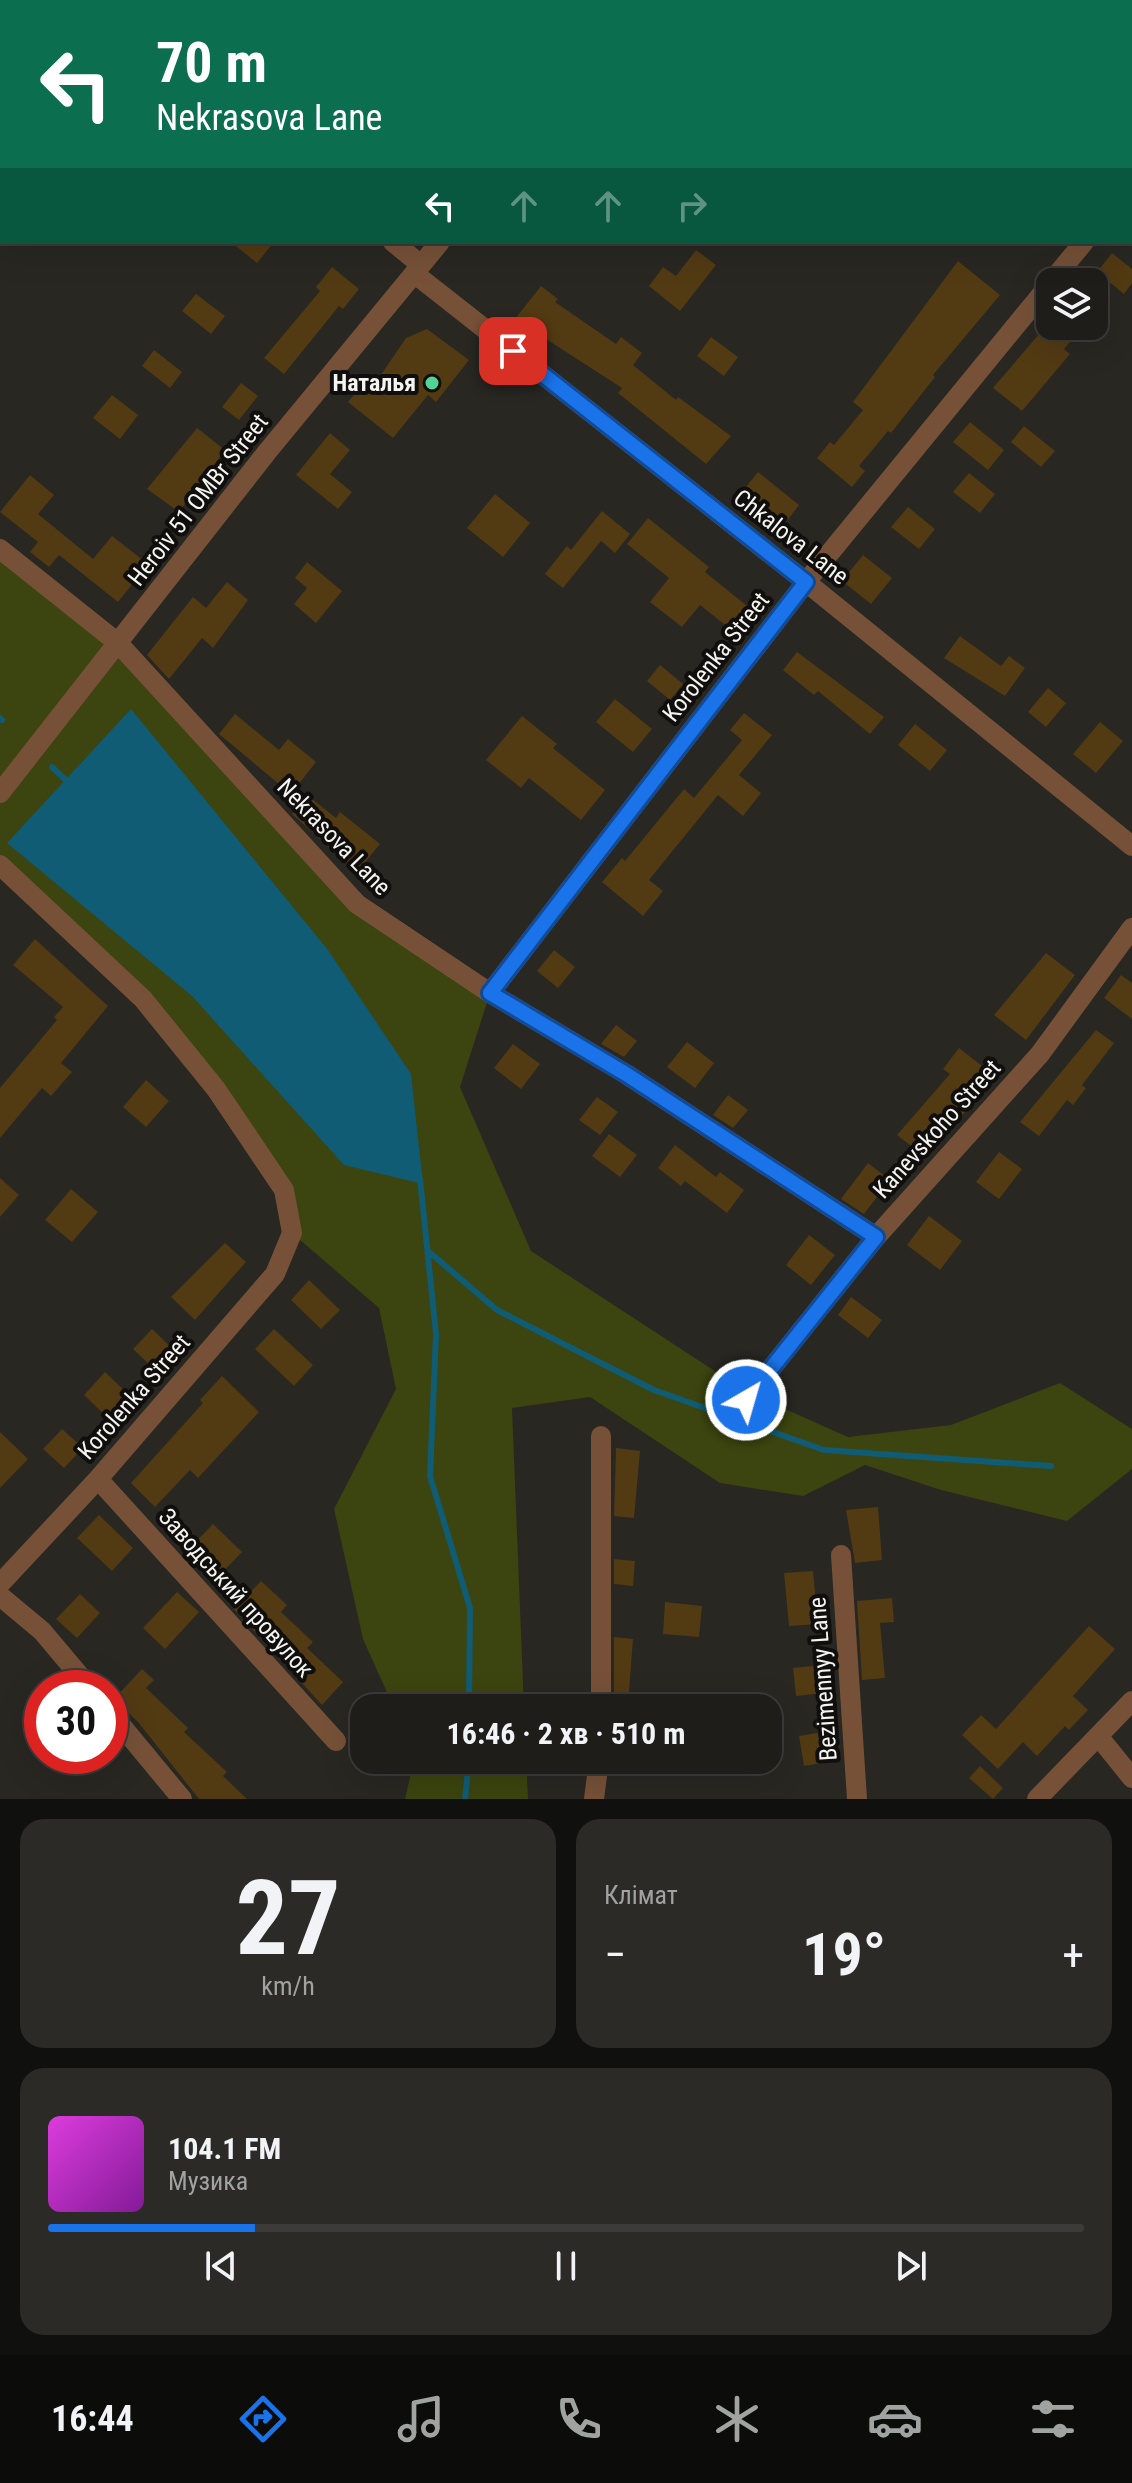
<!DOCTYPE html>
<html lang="uk">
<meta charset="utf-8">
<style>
:root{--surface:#1e1d1a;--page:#2b2a27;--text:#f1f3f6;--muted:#a1a2a2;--line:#3c3b39;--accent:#1a73e8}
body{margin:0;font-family:"Roboto Condensed",sans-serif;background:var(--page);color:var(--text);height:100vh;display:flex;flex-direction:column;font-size:30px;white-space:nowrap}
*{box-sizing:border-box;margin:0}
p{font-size:26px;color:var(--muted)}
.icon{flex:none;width:44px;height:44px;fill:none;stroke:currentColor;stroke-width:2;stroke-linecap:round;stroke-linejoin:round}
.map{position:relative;height:1799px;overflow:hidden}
.side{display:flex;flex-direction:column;gap:20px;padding:20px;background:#10100e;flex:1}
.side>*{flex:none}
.banner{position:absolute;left:0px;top:0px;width:1132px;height:244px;box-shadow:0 8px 32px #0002,0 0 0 2px var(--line);background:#0b6e4f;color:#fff;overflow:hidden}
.buttons{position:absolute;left:1036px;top:268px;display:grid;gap:16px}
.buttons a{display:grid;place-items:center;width:72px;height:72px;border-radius:16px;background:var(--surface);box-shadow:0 8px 32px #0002,0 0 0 2px var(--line);font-size:40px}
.speed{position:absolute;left:24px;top:1670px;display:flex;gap:16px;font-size:40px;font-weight:700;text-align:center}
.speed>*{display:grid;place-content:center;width:104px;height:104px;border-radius:50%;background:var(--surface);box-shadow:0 8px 32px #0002,0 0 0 2px var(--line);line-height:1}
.speed .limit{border:12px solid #d22;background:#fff;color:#111}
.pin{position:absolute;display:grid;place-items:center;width:68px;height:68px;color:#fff;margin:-34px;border-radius:16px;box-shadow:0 4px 12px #0006}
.me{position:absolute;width:88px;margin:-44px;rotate:38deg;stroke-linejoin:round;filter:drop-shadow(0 0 6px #0008)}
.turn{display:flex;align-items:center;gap:28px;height:168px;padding:0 24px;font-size:36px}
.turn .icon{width:104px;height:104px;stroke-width:2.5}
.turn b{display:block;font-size:56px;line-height:68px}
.lanes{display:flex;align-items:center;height:76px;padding:0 24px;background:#0003;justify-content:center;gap:40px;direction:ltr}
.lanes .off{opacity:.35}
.big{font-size:60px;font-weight:700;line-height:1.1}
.side .tile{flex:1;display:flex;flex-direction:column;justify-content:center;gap:12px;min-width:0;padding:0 28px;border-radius:24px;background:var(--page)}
.side .dial{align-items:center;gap:0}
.dial b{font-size:104px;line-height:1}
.song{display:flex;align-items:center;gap:24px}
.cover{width:96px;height:96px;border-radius:12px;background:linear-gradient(135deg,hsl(300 70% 55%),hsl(290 70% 35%))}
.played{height:8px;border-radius:4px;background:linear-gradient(90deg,var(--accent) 20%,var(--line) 20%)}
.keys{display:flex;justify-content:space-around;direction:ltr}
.heat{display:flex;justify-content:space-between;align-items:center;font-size:44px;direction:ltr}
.side .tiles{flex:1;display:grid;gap:20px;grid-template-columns:1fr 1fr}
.tile:last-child{grid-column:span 2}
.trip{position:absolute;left:350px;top:1694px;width:432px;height:80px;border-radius:24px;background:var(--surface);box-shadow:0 8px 32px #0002,0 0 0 2px var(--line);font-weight:700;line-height:80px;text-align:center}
.dock{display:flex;height:128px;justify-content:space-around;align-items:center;background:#0c0c0a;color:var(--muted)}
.dock .icon{width:56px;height:56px}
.dock .current{color:var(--accent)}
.dock b{font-size:36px;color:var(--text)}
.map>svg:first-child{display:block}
.green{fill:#3c440f}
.water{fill:#105c75}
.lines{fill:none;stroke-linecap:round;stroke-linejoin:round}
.stream{stroke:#105c75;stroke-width:6}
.building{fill:#523a13}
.minor{stroke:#765138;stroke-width:20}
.route-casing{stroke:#114b97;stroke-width:20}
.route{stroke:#1a73e8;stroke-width:14}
.poi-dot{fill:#53d396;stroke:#100f0d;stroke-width:3}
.labels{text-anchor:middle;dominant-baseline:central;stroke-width:8;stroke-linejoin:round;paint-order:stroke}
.poi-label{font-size:24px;font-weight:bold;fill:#f4f4f1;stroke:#100f0d;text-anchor:end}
.street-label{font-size:24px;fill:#f4f4f1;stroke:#100f0d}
</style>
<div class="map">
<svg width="1132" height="1799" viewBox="0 0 1132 1799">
<rect width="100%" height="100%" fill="#282722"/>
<path class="green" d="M0,557L118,643L357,904L490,993L460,1087L531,1251L747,1392L848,1437L951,1425L1060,1383L1132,1429V1469L1067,1521L941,1490L865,1465L803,1496L720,1483L590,1397L512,1408L524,1708H394L363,1639L334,1509L396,1389L379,1308L292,1233L291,1212L143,999L0,870Z
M414,1760H526L528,1799H405Z"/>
<path class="water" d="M131,709L328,950L411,1074L423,1184L344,1165L192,996L7,843Z"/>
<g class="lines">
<path class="stream" d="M0,718L2,720
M52,767L70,784
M420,1179L436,1334L430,1476L470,1608L469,1708
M428,1251L497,1310L654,1390L824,1450L1051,1466
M465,1799L469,1760"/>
</g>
<path class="building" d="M231,242H274L257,263Z
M696,250L716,265L680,311L649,286L663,267L676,276Z
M1112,253L1132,269V283L1124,294L1097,272Z
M958,261L1000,295L933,375L935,377L891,433L888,431L859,466L865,471L852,487L817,458L830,442L834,445L863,410L853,402Z
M332,267L359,289L343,309L339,306L284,374L264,358L320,291L316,287Z
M541,286L558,299L555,302L616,344L621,337L642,353L633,365L676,400L678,397L731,436L706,464L618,393L622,388L515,319Z
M196,294L225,316L211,334L182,311Z
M1046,326H1083L1064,349L1070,354L1022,411L993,388Z
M427,329L469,360L436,402L428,395L393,438L348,402L369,376L376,382L406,338Z
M711,337L738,357L724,376L697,356Z
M154,350L182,372L170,388L142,366Z
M241,383L258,396L239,420L222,407Z
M112,395L138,415L120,439L93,418Z
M970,422L1004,450L988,470L953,442Z
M1024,426L1055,451L1041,467L1011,442Z
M197,428L225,450L179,512L147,489Z
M330,433L350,450L330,474L352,492L338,509L296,475Z
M758,472L799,505L783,526L742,492Z
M969,473L995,494L980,513L953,492Z
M30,475L54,495L38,514L93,559L112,536L148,564L118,602L59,555L49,567L30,552L38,542L0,512Z
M495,494L530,523L503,557L467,528Z
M908,507L935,529L919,549L891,527Z
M602,511L630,534L615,553L601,541L563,588L545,574L567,546L571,550Z
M648,518L709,567L705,572L752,610L734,632L700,605L682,627L650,602L669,578L627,544Z
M863,555L892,578L871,604L842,581Z
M307,562L342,591L316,623L294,604L307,588L295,578Z
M227,582L248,600L213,648L202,638L169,679L147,655L193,597L206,608Z
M960,636L1001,666L1009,656L1025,668L1005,696L944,658Z
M797,652L884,717L870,734L818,691L814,695L783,670Z
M660,665L683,684L670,700L647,681Z
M1048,688L1066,703L1046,727L1028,712Z
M615,699L652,729L633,752L596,722Z
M744,713L772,735L739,775L761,793L743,816L718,795L649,880L663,891L643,916L602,882L622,858L625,861L684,789L694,798L742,740L730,730Z
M235,714L279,750L288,739L316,762L291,794L219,734Z
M522,716L557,744L553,748L605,790L581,820L529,778L521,788L486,760Z
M1100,722L1123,741L1096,773L1073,754Z
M915,724L947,750L930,771L898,745Z
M307,795L336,818L340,812L380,844L357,872L292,814Z
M35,939L108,1006L61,1063L72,1072L51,1096L42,1088L0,1138V1088L57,1020L54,1017L63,1007L13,965Z
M554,950L575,967L558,988L537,971Z
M1046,953L1075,975L1026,1040L994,1015Z
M1121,975L1132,983V1019L1104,998Z
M616,1025L637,1041L624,1057L601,1044Z
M1096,1030L1114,1043L1082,1085L1086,1088L1073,1105L1067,1100L1039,1136L1020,1122Z
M687,1042L714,1063L695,1088L667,1067Z
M513,1044L540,1064L521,1089L494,1068Z
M959,1048L995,1076L954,1125L950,1122L924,1156L897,1135L950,1074L943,1069Z
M146,1080L169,1101L146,1127L123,1107Z
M728,1095L748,1110L733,1128L713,1115Z
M597,1097L618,1112L600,1135L579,1120Z
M609,1134L637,1155L620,1177L592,1156Z
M675,1145L716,1177L720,1172L744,1190L727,1213L685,1181L681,1186L658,1168Z
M999,1152L1022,1169L999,1199L976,1182Z
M868,1163L890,1180L864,1214L841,1199Z
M0,1178L19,1195L0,1217Z
M71,1189L98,1212L72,1242L45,1220Z
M929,1216L962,1241L940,1270L907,1245Z
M809,1235L835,1255L811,1285L786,1265Z
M225,1243L246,1262L195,1320L171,1297Z
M309,1280L340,1310L321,1329L291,1300Z
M851,1297L882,1320L868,1338L838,1315Z
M152,1329L173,1349L154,1369L133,1349Z
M274,1329L313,1365L294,1386L255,1349Z
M105,1372L131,1397L110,1420L84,1395Z
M222,1376L259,1412L198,1478L190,1470L155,1507L131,1483L203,1403L200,1400Z
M62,1429L83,1448L64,1468L43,1449Z
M0,1432L28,1459L0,1488Z
M616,1448L640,1451L634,1518L614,1516Z
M878,1507L882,1560L855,1563L846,1510Z
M99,1515L133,1548L112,1571L77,1538Z
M213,1524L242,1552L214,1581L184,1554Z
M614,1559L635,1561L633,1586L614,1584Z
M813,1571L818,1624L789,1626L784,1573Z
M261,1581L287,1605L281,1612L313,1642L307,1648L343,1682L322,1705L234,1609Z
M177,1592L199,1612L165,1649L143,1628Z
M80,1594L100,1613L77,1638L56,1619Z
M892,1598L894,1622L880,1623L885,1678L862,1680L857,1601Z
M665,1602L702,1606L699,1637L663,1634Z
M1089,1626L1115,1649L1073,1696L1088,1710L1069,1730L1065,1726L1037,1756L1023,1742L998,1769L962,1735L981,1715L996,1729Z
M614,1637L633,1639L628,1705L614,1704Z
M822,1665L825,1693L796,1696L793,1668Z
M142,1669L154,1680L146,1688L188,1728L184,1732L227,1772L223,1776L247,1799H199L138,1722L114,1699Z
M828,1731L833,1761L804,1766L799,1736Z
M980,1766L1003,1788L993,1799L969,1778Z"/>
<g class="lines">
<path class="minor" d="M92,0L94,2
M857,0L860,2
M0,1L1,0
M634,2L636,0
M1130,186L1132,183
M1130,213L1132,214
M393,242L421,265
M415,274L806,582L1132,846
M1051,282L1084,242
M0,549L118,643L357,904L490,993L626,1074L876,1237
M0,793L267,452L440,242
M0,865L143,999L216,1089L284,1190L292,1233L275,1274L98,1479L0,1584
M490,993L806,582L1050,284
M746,1400L876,1237L1040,1054L1132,928
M601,1436V1708
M98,1479L336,1741
M841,1555L857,1799
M0,1596L42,1631L90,1688
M110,1712L182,1799
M1099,1737L1132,1778
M594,1799L599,1760
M1037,1799L1132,1701"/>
</g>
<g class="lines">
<defs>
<path id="route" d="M513,351L806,582L490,993L626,1074L876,1237L746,1400"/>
</defs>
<use href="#route" class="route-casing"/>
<use href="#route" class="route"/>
</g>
<circle class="poi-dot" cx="432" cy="383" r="8"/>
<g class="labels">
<g class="poi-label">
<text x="416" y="383">Наталья</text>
</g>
<g class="street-label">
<text transform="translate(198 500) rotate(-52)">Heroiv 51 OMBr Street</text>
<text transform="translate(791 537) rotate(38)">Chkalova Lane</text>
<text transform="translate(716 657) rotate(-52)">Korolenka Street</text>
<text transform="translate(334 837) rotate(46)">Nekrasova Lane</text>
<text transform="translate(937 1129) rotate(-48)">Kanevskoho Street</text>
<text transform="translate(134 1397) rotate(-49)">Korolenka Street</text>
<text transform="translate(236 1593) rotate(48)">Заводський провулок</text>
<text transform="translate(823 1679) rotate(-94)">Bezimennyy Lane</text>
</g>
</g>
</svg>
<div class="buttons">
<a><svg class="icon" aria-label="layers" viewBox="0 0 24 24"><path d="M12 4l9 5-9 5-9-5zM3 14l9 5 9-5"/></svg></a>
</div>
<div class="speed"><div class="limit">30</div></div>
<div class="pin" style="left:513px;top:351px;background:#d93025"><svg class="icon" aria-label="arrive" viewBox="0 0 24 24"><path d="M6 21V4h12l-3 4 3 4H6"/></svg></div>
<svg class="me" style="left:746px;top:1400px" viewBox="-20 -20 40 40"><circle r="17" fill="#1a73e8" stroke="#fff" stroke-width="3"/><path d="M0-11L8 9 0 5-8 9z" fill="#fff"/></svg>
<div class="trip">16:46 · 2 хв · 510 m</div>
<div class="banner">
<div class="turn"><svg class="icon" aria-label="left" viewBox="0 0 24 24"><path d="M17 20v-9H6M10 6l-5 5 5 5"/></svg><div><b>70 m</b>Nekrasova Lane</div></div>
<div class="lanes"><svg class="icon" aria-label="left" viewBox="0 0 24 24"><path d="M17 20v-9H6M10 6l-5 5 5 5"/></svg><svg class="icon off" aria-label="ahead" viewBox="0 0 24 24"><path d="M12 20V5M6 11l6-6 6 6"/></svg><svg class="icon off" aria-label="ahead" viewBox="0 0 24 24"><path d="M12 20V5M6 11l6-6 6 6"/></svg><svg class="icon off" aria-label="right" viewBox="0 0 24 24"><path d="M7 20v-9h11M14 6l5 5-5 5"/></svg></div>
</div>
</div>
<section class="side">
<div class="tiles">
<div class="tile dial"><b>27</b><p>km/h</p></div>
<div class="tile"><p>Клімат</p>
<div class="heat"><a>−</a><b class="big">19°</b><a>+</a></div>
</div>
<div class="tile">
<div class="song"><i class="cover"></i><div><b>104.1 FM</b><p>Музика</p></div></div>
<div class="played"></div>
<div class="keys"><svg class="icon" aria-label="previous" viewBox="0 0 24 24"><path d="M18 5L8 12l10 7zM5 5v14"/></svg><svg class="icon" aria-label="pause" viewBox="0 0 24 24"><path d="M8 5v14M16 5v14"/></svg><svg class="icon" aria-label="next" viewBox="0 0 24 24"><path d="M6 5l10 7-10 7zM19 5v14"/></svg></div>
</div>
</div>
</section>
<nav class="dock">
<b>16:44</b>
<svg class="icon current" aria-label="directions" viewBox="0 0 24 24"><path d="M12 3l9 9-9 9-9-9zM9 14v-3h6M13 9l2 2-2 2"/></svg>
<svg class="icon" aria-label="music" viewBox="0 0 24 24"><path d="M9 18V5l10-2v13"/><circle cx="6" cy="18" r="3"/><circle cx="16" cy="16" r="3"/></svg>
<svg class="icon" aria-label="phone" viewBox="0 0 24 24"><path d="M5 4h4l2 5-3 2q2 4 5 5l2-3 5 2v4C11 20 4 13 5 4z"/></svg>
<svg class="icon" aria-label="climate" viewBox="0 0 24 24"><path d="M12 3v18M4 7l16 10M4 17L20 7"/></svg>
<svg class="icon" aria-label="car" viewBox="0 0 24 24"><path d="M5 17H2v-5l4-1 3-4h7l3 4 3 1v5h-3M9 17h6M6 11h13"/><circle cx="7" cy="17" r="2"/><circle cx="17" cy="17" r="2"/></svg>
<svg class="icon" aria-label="filters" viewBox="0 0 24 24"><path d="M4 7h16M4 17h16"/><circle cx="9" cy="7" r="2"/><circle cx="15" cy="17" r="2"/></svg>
</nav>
